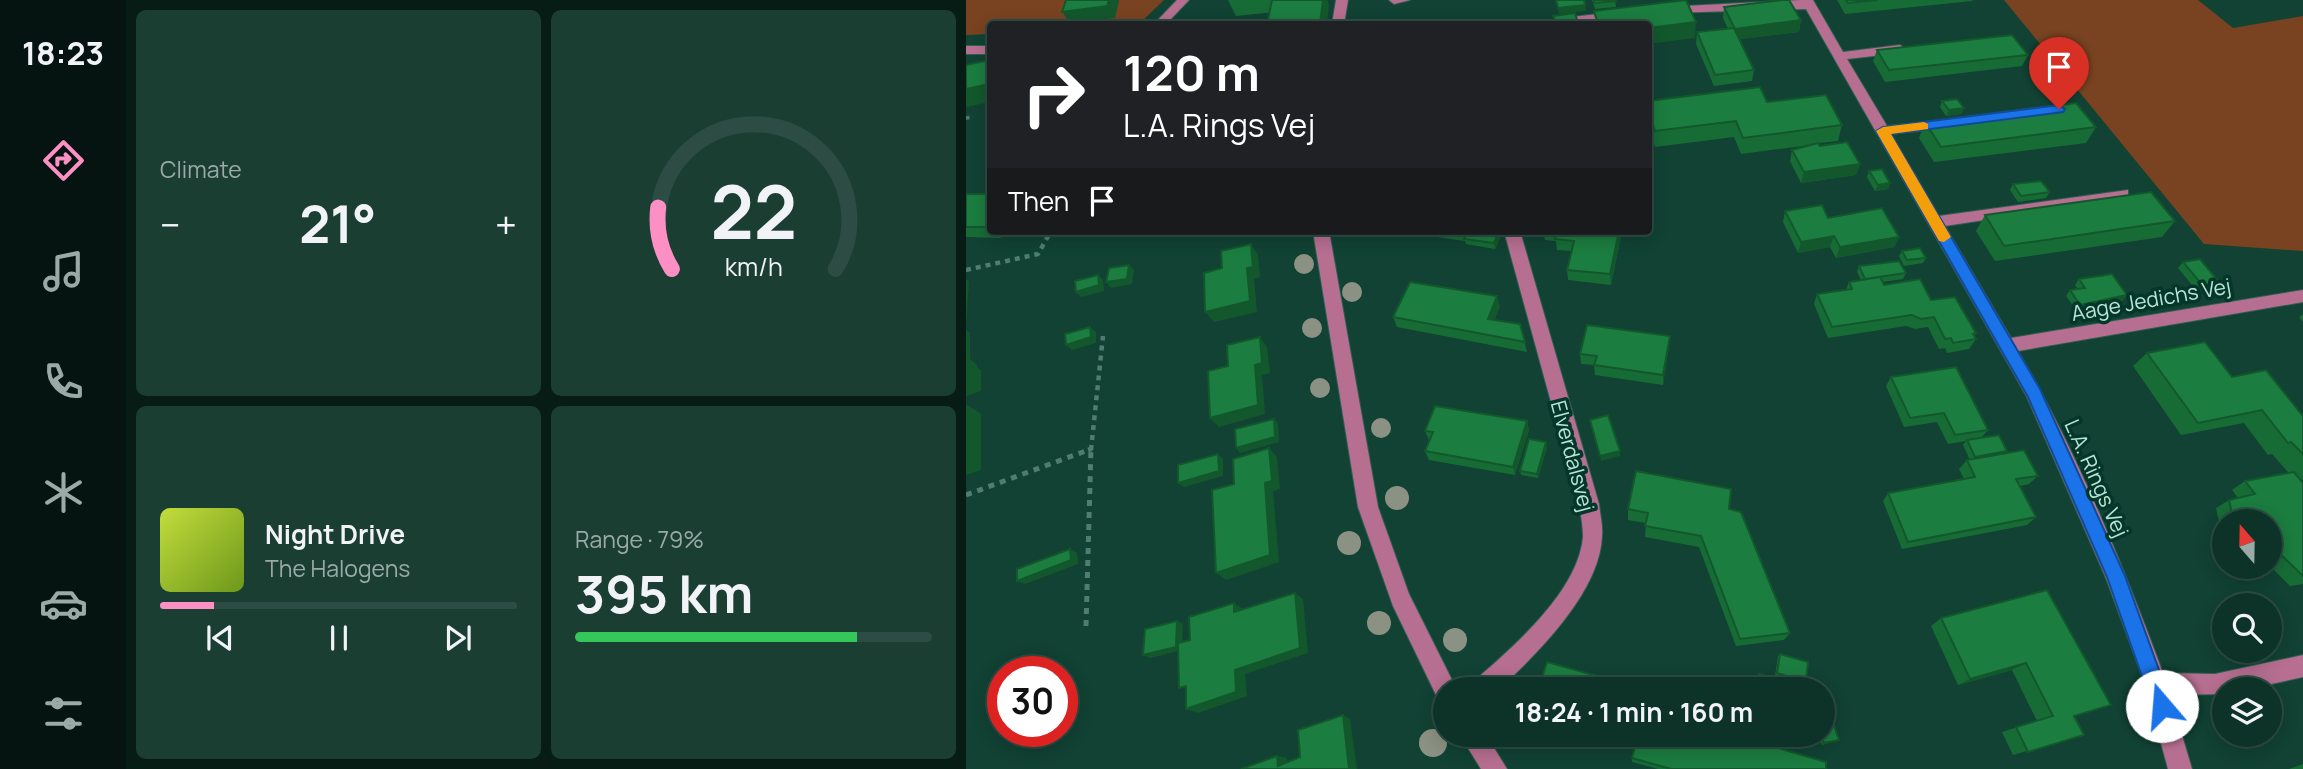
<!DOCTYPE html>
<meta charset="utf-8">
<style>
:root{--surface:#0d3227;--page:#1b3e33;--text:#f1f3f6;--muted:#9aaaa7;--line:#2d4d44;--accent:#fc8fc3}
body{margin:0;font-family:Manrope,sans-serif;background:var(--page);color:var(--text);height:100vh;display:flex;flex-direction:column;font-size:26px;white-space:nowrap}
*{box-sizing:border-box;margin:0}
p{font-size:23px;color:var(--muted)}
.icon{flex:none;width:38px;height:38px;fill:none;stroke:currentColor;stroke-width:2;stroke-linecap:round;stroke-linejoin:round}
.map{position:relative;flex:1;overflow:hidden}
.panel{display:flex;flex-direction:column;gap:10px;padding:10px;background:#071c15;width:840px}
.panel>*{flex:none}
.hud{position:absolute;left:21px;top:21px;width:665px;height:214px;border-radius:7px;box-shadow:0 4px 18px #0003,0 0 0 2px var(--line);background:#202124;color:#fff;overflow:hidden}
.needle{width:46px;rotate:340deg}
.fabs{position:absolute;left:1246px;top:509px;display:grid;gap:14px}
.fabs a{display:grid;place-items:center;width:70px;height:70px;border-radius:50%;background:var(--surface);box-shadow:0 4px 18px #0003,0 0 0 2px var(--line);font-size:35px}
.speed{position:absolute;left:21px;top:656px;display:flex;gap:14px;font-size:35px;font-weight:700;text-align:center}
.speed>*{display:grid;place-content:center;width:91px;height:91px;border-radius:50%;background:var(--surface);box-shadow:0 4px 18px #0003,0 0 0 2px var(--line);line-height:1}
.speed .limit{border:10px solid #d22;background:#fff;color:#111}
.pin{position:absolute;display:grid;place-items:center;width:60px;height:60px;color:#fff;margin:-72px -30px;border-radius:50% 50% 50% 0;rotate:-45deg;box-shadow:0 0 7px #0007}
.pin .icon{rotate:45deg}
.me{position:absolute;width:77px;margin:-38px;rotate:342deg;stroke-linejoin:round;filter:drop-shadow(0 0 5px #0008)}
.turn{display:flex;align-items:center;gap:24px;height:147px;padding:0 21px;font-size:32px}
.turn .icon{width:91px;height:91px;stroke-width:2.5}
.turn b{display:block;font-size:49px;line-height:60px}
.then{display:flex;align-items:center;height:66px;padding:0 21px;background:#0003;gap:14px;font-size:26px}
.big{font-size:52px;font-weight:700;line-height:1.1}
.panel .tile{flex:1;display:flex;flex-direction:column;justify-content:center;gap:10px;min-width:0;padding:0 24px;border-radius:10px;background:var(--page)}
.panel .dial{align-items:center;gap:0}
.dial svg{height:182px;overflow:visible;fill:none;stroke:var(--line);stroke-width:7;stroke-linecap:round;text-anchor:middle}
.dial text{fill:var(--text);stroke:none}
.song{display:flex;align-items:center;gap:21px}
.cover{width:84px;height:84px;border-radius:10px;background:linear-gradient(135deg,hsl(70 70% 55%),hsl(80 70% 35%))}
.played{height:7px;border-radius:4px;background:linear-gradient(90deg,var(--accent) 15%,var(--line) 15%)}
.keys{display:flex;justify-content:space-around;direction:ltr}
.heat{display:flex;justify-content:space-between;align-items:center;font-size:38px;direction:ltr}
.charge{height:10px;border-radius:5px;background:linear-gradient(90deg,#34c759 79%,var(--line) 0)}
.panel .tiles{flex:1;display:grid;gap:10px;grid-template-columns:repeat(2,1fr)}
.trip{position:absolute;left:467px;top:677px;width:402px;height:70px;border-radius:35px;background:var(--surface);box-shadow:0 4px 18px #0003,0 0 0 2px var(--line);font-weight:700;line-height:70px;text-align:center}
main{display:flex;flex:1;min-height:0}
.menu{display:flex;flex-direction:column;width:126px;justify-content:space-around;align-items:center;background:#051410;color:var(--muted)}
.menu .icon{width:49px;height:49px}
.menu .current{color:var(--accent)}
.menu b{font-size:32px;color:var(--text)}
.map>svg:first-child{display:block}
.green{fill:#794321}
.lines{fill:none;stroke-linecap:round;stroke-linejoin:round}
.minor-casing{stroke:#305f51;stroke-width:2}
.path-far2{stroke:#4f7d6f;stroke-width:3.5;stroke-dasharray:3.5 3.5;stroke-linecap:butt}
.path-far1{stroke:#4f7d6f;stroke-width:4.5;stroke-dasharray:5 5;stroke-linecap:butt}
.path{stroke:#4f7d6f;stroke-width:5;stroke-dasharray:6 6;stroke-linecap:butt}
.minor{fill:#b76f91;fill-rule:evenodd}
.tree{fill:#8c9283}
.wall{fill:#176c36}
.shaded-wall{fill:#13582c}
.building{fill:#1b7d3f;stroke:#13582c;stroke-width:2}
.route{fill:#1a73e8;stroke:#114b97;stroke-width:2}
.slow{fill:#f59e0b}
.labels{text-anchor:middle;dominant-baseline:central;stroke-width:7;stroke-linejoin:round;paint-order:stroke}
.street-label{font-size:21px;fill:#bbe4d5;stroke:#03372a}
</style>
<main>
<nav class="menu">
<b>18:23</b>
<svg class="icon current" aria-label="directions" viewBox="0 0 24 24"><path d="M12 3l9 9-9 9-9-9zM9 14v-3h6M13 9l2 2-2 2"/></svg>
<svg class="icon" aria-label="music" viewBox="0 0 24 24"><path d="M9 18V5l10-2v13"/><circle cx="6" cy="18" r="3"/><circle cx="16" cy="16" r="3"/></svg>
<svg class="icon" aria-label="phone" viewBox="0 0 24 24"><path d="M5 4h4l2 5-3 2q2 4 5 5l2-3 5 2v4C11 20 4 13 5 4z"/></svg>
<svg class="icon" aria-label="climate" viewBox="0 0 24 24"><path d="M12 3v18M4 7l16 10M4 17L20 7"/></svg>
<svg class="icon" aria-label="car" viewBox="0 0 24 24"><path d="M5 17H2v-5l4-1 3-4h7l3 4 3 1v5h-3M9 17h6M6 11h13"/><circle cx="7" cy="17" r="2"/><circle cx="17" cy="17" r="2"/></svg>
<svg class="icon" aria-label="filters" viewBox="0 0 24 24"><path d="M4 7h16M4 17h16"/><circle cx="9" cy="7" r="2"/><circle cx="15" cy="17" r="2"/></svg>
</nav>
<section class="panel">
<div class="tiles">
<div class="tile"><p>Climate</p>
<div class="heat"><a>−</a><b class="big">21°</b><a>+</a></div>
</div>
<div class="tile dial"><svg viewBox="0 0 100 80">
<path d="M14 69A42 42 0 1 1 86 69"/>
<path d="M14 69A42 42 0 0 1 8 42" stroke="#fc8fc3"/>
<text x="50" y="56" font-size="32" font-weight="700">22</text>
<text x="50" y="72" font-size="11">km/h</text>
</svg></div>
<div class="tile">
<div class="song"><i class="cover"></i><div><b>Night Drive</b><p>The Halogens</p></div></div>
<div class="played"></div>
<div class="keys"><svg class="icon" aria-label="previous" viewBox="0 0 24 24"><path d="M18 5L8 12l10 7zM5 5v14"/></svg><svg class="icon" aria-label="pause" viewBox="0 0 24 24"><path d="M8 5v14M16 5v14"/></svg><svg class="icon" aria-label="next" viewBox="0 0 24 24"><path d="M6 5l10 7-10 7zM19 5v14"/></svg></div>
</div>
<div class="tile"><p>Range · 79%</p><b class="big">395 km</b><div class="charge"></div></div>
</div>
</section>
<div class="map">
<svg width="1337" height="769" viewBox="0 0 1337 769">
<rect width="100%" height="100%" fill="#114234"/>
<path class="green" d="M0,0H111L148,18L153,0H198L173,24H24V34L0,35Z
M1038,0H1232L1267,28L1337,16V251L1238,244Z"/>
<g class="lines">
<defs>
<path id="minor" d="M211,0H223L200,24H188Z
M370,0H382L378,24H366Z
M423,0H444L428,4Z
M835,0H847L877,52L934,45L940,49L934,53L881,59L921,126L979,120L986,124L979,128L925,134L973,216L1162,190V198L1157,199L979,226L1045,338L1337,290V302L1052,351C1111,452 1156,563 1197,673L1249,674L1337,655V677L1279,690H1258V694L1204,695L1226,769H1202L1179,684L1140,578L1061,397L840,9L700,13L694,10L700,7Z
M651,12L657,16L655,18L605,24L599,21L605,17Z
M0,46H24V54H0Z
M347,231H363L412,507L443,594L491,690H480V702L472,699L427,606L392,507Z
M538,231H554L633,504C634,515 637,525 636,536C634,592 571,654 532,690H504L507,682C546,648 612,592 617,537C617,526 615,515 613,504Z
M494,735H520L541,769H515Z"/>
</defs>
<use href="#minor" class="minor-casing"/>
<path class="path-far2" d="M0,118L7,117"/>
<path class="path-far1" d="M0,270L72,254L85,231
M122,450L125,449
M125,450L137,336"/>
<path class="path" d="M0,495L125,449
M120,626L125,448"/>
<use href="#minor" class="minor"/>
</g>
<g class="tree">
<circle cx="338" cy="264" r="10"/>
<circle cx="386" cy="292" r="10"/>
<circle cx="346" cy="328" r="10"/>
<circle cx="354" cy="388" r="10"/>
<circle cx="415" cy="428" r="10"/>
<circle cx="431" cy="498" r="12"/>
<circle cx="383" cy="543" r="12"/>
<circle cx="413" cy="623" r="12"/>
<circle cx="489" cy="640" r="12"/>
<circle cx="467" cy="743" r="14"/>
</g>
<path class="wall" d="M262,0H361L363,6L270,16Z
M626,0H649L650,7L629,9Z
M871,0H1007L1006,1L879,14Z
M758,7L835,20L833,32L773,39L788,70L786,81L748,86L730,44L731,32L762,29L757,18Z
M911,50L1062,55L1056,66L919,82L907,61Z
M682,101L801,102L876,125L872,141L853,143L854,146L894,164L890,175L835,183L824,161L826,150L851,144L775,154L768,137L689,147L682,127Z
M976,101L998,108L995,114L980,116L974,107Z
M959,122L1130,127L1120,143L968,162L953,138Z
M903,171L924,183L922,189L909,191L901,177Z
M1047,184L1084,192L1080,198L1052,202L1044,190Z
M0,194H24V231H40L35,238L0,237Z
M819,211L862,218L933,237L928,247L870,258L864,247L832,253L817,222Z
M1019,215L1209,221L1196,237L1029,261L1010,231Z
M442,231H534L535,236L529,249L500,244L499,241L443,233Z
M572,231H656L645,285L602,280L601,270L605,251L591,250L590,241L579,240L578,232Z
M936,251L960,258L957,263L938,266L933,256Z
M1217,262L1254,283L1248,289L1231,291L1212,268Z
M893,266L940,273L937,279L916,282L918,285L965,300L1010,333L1008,336L1010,339L1003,349L981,353L979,348L973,349L962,327L949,329L940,326L862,338L848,304L851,294L880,290L883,282L895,280L891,272Z
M1113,279L1161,295L1156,301L1110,310L1100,296L1104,290L1112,289L1109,285Z
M534,306L528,320L554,324L561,352L431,327L427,317Z
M1337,314V322L1333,317Z
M704,336L697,385L629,375L628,365L615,364L614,354Z
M1181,353L1266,377L1337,416V479L1335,480L1337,483V584L1324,586L1304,566V522H1258V527L1254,526L1250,508L1263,500L1272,498L1266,490L1279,481L1323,473L1306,454L1302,455L1278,423L1215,435L1167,366Z
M925,377L1022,430L1015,438L1041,451L1039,453L1072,476L1063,484L1054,486L1070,517L1061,525L936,549L917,501L922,493L998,479L993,469L1001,460H1004L997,445L1000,441L982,444L971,422L938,427L920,386Z
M561,421L563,430L549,475L463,460L459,451L463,440L459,431Z
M581,447L572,478L555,475L554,471Z
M662,509H763L824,633L818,640L770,646L733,547L679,537L680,523L662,520Z
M1081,590L1108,716L1118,735L1047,755L1036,732L1071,721L1046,670L992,685L965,626L975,618Z
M814,654L840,682L837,684L809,676L812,656Z
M852,735H858L873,740L856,745Z
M666,758L860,769H692L666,762Z
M1337,764V769H1323Z"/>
<path class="shaded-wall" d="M143,0H153L149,18L104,23L96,12Z
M357,0H361L363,6L361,24H354Z
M619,5L620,11L593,14L592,8Z
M835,20L833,32L768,40L769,29Z
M730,22L729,38L682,44V28Z
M24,84V102L0,107V89Z
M998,108L995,114L980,116L983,110Z
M894,164L890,175L835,183L838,172Z
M924,183L922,189L909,191L912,185Z
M28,231H40L35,238Z
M534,231L535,236L529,249L528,243Z
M653,231H656L645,285L644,274Z
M868,236L864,247L832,253L835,242Z
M933,237L928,247L870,258L874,247Z
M285,244L292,255L294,277L288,279L291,312L248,322L239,312L281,268Z
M163,265L168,270L166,284L145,288L140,282Z
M132,275L137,280L138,291L115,297L110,292Z
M0,279L3,281L0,325Z
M1161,295L1156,301L1110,310L1114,305Z
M531,296L534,306L525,329L522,319Z
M124,327L130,332V343L106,350L100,345Z
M0,330L4,333V359L11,365V367L15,370V391L0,396Z
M704,336L703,346L697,385V375Z
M294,337L301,347L304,373L296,375L299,414L253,427L244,418L289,365Z
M0,404L15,414V470L0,475Z
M308,419L312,423L313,442L274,453L270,448Z
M561,421L563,430L549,475L547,467Z
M580,442L581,447L572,478L571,474Z
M303,448L311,457L314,489L307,491L313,562L260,580L250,573L299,483Z
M654,451V456L635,461L634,456Z
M252,454L257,459V476L218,487L212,483Z
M104,549L111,553L112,564L59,584L51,581Z
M329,593L337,599L342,653L279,674L281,696L232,713L220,709L269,670Z
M268,603L277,609L278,618L268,612Z
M211,621L217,624L216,650L184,658L177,655Z
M1060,663L1046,670L992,685L1004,679Z
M377,715L384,719L391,769H383Z
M311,756L321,758L322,768L312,766Z"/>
<path class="building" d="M100,0H143L141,6L96,12Z
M306,0H357L354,24H301Z
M590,0H618L619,5L592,8Z
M628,0H649L650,1L628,3Z
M720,0L730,22L682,28V24H590L587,16L609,13L612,23L631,21L628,11Z
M816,0H823L835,20L769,29L758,7Z
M880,0H911L882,3Z
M768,28L788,70L749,75L731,32Z
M1046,35L1062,55L923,70L911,50Z
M24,60V84L0,89V65Z
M794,87L801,102L860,95L876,125L777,138L770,121L689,131L682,110V101Z
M991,99L998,108L983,110L976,101Z
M1110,103L1130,127L975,147L959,122Z
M881,142L894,164L838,172L826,150L852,143L854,146Z
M916,169L924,183L912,185L903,171Z
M1075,181L1084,192L1055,196L1047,184Z
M1185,192L1209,221L1038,246L1019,215Z
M0,194H24V227H0Z
M856,205L862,218L916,208L933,237L874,247L868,236L835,242L819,211Z
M502,231H533L528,243L498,239Z
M591,231H653L644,274L601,270L608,241L589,239Z
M285,244L287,267L281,268L284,301L239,312L238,273L256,268L255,251Z
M954,248L960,258L941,260L936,251Z
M1234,259L1254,283L1237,286L1217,262Z
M933,261L940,273L899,279L893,266Z
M163,265L161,279L140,282L143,268Z
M1146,274L1161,295L1114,305L1104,290L1119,288L1113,279Z
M132,275L133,285L110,292L109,281Z
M914,277L918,285L954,279L965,300L989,297L1010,333L1007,334L1010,339L987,343L985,338L979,339L968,317L955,319L946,315L866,327L851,294L886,289L883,282Z
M444,282L531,296L522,319L554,324L559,342L427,317Z
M621,325L704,336L697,375L628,365L631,356L614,354Z
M124,327L125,337L100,345L99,334Z
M294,337L296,363L289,365L292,405L244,418L242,371L262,366L261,345Z
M1239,342L1266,377L1300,370L1337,416V454L1325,442L1322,443L1296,410L1232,423L1181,353Z
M990,367L1022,430L989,435L978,413L944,418L925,377Z
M469,406L561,421L547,467L459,451L467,432L459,431Z
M642,415L654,451L634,456L624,420Z
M308,419L309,437L270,448L269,429Z
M1033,435L1041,451L1009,457L1001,440Z
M563,439L580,442L571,474L554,471Z
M303,448L306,481L299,483L304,555L250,573L246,490L268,484L267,459Z
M1058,450L1072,476L1050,479L1070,517L942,542L922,493L1009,477L1001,460Z
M252,454L253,471L212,483V465Z
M670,471L765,489L763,509L775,512L824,633L774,639L735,536L679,526L682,513L662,509Z
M1328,472L1337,483V576L1307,547L1305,531H1304V522H1277L1267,518L1263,500L1289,494L1279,481Z
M104,549L105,560L51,581V569Z
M1081,590L1145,705L1108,716L1118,735L1062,752L1050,727L1087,716L1060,663L1004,679L975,618Z
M329,593L334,648L269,670L270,692L220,709V686L213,688L212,643L224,640L223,617L268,603V612Z
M211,621L210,647L177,655L179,629Z
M814,654L842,662L840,682L811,673Z
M581,662L635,677L631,690H572Z
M793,674L855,689V690H792Z
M858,696L873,740L858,743L855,735H858Z
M377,715L383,769H275L311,756L312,766L334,757L332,730Z
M672,735H768L860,762V769H705L666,758Z"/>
<path class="route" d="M1093,105L1099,109L1097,112L925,134L1074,389L1159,576L1206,706L1203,713L1196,716L1189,713L1141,577L1062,397L910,131L917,127Z"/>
<path class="slow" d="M958,122L962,124V129L925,134L985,237L978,242L973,241L910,131L917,127Z"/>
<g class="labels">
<g class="street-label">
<text transform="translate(1185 299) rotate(-10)">Aage Jedichs Vej</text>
<text transform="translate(607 456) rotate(75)">Elverdalsvej</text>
<text transform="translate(1131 478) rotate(66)">L.A. Rings Vej</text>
</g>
</g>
</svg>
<div class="fabs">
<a><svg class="needle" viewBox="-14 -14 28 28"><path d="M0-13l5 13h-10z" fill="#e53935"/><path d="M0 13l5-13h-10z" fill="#9aaaa7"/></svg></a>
<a><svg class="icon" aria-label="search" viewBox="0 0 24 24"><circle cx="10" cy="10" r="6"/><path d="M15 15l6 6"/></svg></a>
<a><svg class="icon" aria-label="layers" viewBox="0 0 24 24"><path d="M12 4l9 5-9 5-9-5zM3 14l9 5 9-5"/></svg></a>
</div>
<div class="speed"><div class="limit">30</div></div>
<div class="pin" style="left:1093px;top:109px;background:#d93025"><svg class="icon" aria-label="arrive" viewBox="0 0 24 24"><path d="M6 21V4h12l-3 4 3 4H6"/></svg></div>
<svg class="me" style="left:1196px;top:706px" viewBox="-20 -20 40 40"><circle r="19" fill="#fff"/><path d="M0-13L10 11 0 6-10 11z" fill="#1a73e8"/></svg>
<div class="trip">18:24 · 1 min · 160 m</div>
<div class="hud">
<div class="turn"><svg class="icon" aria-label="right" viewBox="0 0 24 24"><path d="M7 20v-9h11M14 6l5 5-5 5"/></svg><div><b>120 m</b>L.A. Rings Vej</div></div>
<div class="then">Then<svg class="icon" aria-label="arrive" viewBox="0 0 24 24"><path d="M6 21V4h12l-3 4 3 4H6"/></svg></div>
</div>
</div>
</main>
